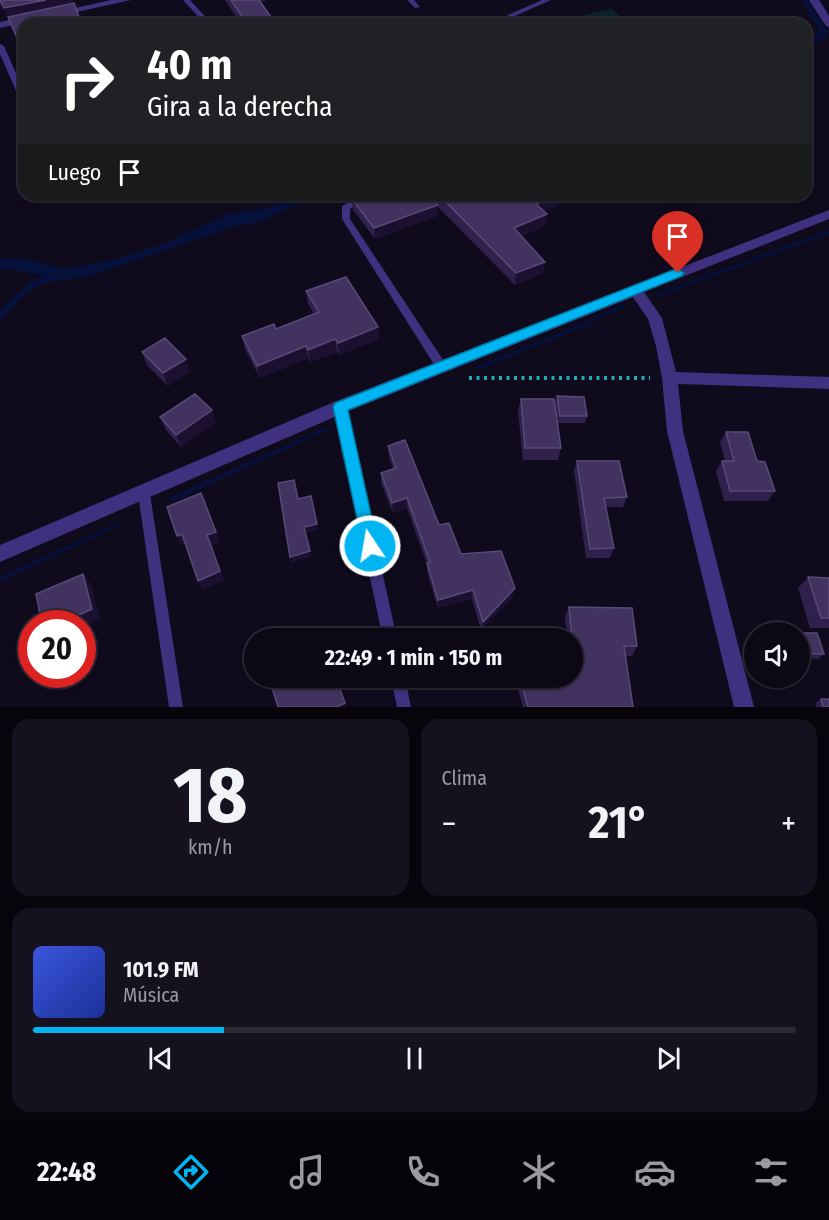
<!DOCTYPE html>
<html lang="es">
<meta charset="utf-8">
<style>
:root{--surface:#0c0816;--page:#15111f;--text:#f1f3f6;--muted:#9a9aa1;--line:#2c2935;--accent:#00b5f1}
body{margin:0;font-family:"Fira Sans Condensed",sans-serif;background:var(--page);color:var(--text);height:100vh;display:flex;flex-direction:column;font-size:22px;white-space:nowrap}
*{box-sizing:border-box;margin:0}
p{font-size:20px;color:var(--muted)}
.icon{flex:none;width:33px;height:33px;fill:none;stroke:currentColor;stroke-width:2;stroke-linecap:round;stroke-linejoin:round}
.map{position:relative;height:707px;overflow:hidden}
.sheet{display:flex;flex-direction:column;gap:12px;padding:12px;background:#07040c;flex:1}
.sheet>*{flex:none}
.banner{position:absolute;left:18px;top:18px;width:794px;height:183px;border-radius:18px;box-shadow:0 2px 4px #0004,0 0 0 2px var(--line);background:#202124;color:#fff;overflow:hidden}
.buttons{position:absolute;left:744px;top:622px;display:grid;gap:12px}
.buttons a{display:grid;place-items:center;width:66px;height:66px;border-radius:50%;background:var(--surface);box-shadow:0 2px 4px #0004,0 0 0 2px var(--line);font-size:30px}
.speed{position:absolute;left:18px;top:610px;display:flex;gap:12px;font-size:30px;font-weight:700;text-align:center}
.speed>*{display:grid;place-content:center;width:78px;height:78px;border-radius:50%;background:var(--surface);box-shadow:0 2px 4px #0004,0 0 0 2px var(--line);line-height:1}
.speed .limit{border:9px solid #d22;background:#fff;color:#111}
.pin{position:absolute;display:grid;place-items:center;width:51px;height:51px;color:#fff;margin:-62px -26px;border-radius:50% 50% 50% 0;rotate:-45deg;box-shadow:0 0 6px #0007}
.pin .icon{rotate:45deg}
.me{position:absolute;width:66px;margin:-33px;rotate:348deg;stroke-linejoin:round;filter:drop-shadow(0 0 4px #0008)}
.turn{display:flex;align-items:center;gap:21px;height:126px;padding:0 30px;font-size:27px}
.turn .icon{width:78px;height:78px;stroke-width:2.5}
.turn b{display:block;font-size:42px;line-height:51px}
.then{display:flex;align-items:center;height:57px;padding:0 30px;background:#0003;gap:12px;font-size:22px}
.big{font-size:45px;font-weight:700;line-height:1.1}
.sheet .widget{flex:1;display:flex;flex-direction:column;justify-content:center;gap:9px;min-width:0;padding:0 21px;border-radius:18px;background:var(--page)}
.sheet .dial{align-items:center;gap:0}
.dial b{font-size:78px;line-height:1}
.song{display:flex;align-items:center;gap:18px}
.cover{width:72px;height:72px;border-radius:9px;background:linear-gradient(135deg,hsl(230 70% 55%),hsl(230 70% 35%))}
.played{height:6px;border-radius:3px;background:linear-gradient(90deg,var(--accent) 25%,var(--line) 25%)}
.keys{display:flex;justify-content:space-around;direction:ltr}
.heat{display:flex;justify-content:space-between;align-items:center;font-size:33px;direction:ltr}
.sheet .tiles{flex:1;display:grid;gap:12px;grid-template-columns:1fr 1fr}
.widget:last-child{grid-column:span 2}
.trip{position:absolute;left:244px;top:628px;width:339px;height:60px;border-radius:30px;background:var(--surface);box-shadow:0 2px 4px #0004,0 0 0 2px var(--line);font-weight:700;line-height:60px;text-align:center}
.dock{display:flex;height:96px;justify-content:space-around;align-items:center;background:#050309;color:var(--muted)}
.dock .icon{width:42px;height:42px}
.dock .on{color:var(--accent)}
.dock b{font-size:27px;color:var(--text)}
.map>svg:first-child{display:block}
.green{fill:#0c2427}
.water{fill:#05103b}
.lines{fill:none;stroke-linecap:round;stroke-linejoin:round}
.stream{fill:#05103b;fill-rule:evenodd}
.path{stroke:#23a9b6;stroke-width:4;stroke-dasharray:3 4.5;stroke-linecap:butt}
.lane{fill:#403180;fill-rule:evenodd}
.street{fill:#403180;fill-rule:evenodd}
.wall{fill:#30204c}
.shaded-wall{fill:#1c1031}
.building{fill:#423260;stroke:#594979;stroke-width:1.5}
.route{fill:#00b5f1;stroke:#00769d;stroke-width:1.5}
</style>
<div class="map">
<svg width="829" height="707" viewBox="0 0 829 707">
<rect width="100%" height="100%" fill="#100a1d"/>
<path class="green" d="M612,9L629,24H541Z"/>
<path class="water" d="M801,0H807L828,32L825,38L806,46V38L816,36L819,29Z
M297,195H331L293,206L260,222L205,231L182,245L90,276L44,283L23,296L0,322V310L30,282L44,276L11,269L0,271V258H20L67,269L117,259L168,242L227,214L269,208Z
M829,230V234L657,297L656,294Z
M623,304L625,306C614,314 600,316 589,325L477,370L475,367L586,322Z
M327,427L328,430L172,502L171,497Z
M118,523L120,525L0,582V577Z"/>
<g class="lines">
<path class="stream" d="M233,222H235L238,224L237,226L186,243H182L181,241L182,239Z"/>
<path class="path" d="M469,378H650"/>
<path class="lane" d="M183,0H190L212,24H205Z
M407,0H414L420,7L415,8Z
M542,0H551L497,24H488Z
M0,44L4,46L24,91V102L20,100L0,54Z
M361,195H371L350,209V219L445,363L446,366L445,369H437L342,219V206Z
M340,403L344,404L346,407L397,639H383L334,407L336,404Z
M144,489L148,490L150,494L183,707H169L138,494L140,490Z
M391,678H405L411,707H397Z"/>
<path class="street" d="M111,0H131L58,16L53,13Z
M809,0H819L829,16V27L826,26Z
M28,16L31,17V21L0,28V22Z
M829,210V219L644,292L662,318L676,372L829,377V389L678,384L683,431L754,707H734L667,431L662,378L656,346L648,319L633,297L346,412L0,562V545L334,402Z"/>
</g>
<path class="wall" d="M225,0H266L260,2L276,24H241Z
M439,195H565L564,203L544,211L545,226L521,236L545,262L543,273L515,285L438,207Z
M352,199L438,205L437,216L375,239L353,210Z
M306,291L378,327L379,339L339,355L337,352L310,362L308,358L260,378L245,349L242,336L276,329L314,314L308,304Z
M142,352L190,372L168,386L147,365Z
M557,396L587,416L585,423H558L555,403Z
M521,399L561,448L558,460H523L518,411Z
M212,410L216,423L181,447L166,430L160,417Z
M726,432L757,461L775,491L768,501H724L716,471L722,461H725L720,442Z
M388,446L439,525L461,554L515,588L513,597L481,630L472,599L438,608L427,572V564L407,508L393,513L381,483V473L393,469L389,456Z
M577,461L627,497L623,507H606L614,548L610,558H586L574,471Z
M808,577L829,578V628H810L798,588Z
M569,607L637,646L632,656H625L633,707H523L515,678H573V639H567L565,617Z
M800,633L824,654L818,659L800,658Z
M821,699L829,707H816L815,703Z"/>
<path class="shaded-wall" d="M0,0L4,10L0,11Z
M46,0H73L74,5L8,18L4,8Z
M558,195H565L564,203L534,216L536,204Z
M438,205L437,216L375,239L374,228Z
M547,214L545,226L513,240L514,228Z
M545,262L543,273L515,285L516,273Z
M378,327L379,339L339,355L338,343Z
M335,339L337,352L310,362L308,350Z
M306,346L308,358L260,378L257,366Z
M186,359L190,372L168,386L163,373Z
M212,410L216,423L181,447L176,435Z
M201,493L220,541L212,545L224,580L203,590L198,581Z
M407,498V508L393,513L392,503Z
M317,524L318,530L306,533L304,527Z
M182,534L186,544L182,546L177,536Z
M310,551L311,557L291,563L290,557Z
M83,574L91,584L100,619L82,627V624H59Z
M515,588L513,597L481,630L483,622Z
M473,590L472,599L438,608V600Z
M345,703L346,707H336Z"/>
<path class="building" d="M0,0H46L4,8Z
M231,0H259L276,24H247Z
M74,3L81,22L75,24H24V54L8,17Z
M365,195H429L438,205L374,228L352,199Z
M439,195H558L536,204L547,214L514,228L545,262L516,273Z
M346,277L378,327L338,343L335,339L308,350L306,346L257,366L242,336L274,324L276,329L319,312L306,291Z
M165,338L186,359L163,373L142,352Z
M195,394L212,410L176,435L160,417Z
M557,396L584,397L587,416H560Z
M521,399H554L561,448H525Z
M726,432H748L757,461L765,462L775,491H730L722,461H734Z
M405,440L439,525L449,523L461,554L501,551L515,588L483,622L473,590L438,600L427,563L430,562L407,498L392,503L381,473L396,468L388,446Z
M577,461H619L627,497L604,498L614,548L590,549Z
M294,480L298,499L311,496L317,524L304,527L310,551L290,557L278,483Z
M201,493L216,532L207,535L220,571L198,581L182,534L177,536L167,507Z
M83,574L92,609L59,624H42L36,594Z
M808,577L829,578V618H821Z
M569,607L632,608L637,646H624L633,707H528L520,678H573V669H575L573,639H572Z
M800,633H817L824,654L800,653Z
M284,678H336L345,703L336,707H278L271,684Z
M821,699H829V707H823Z"/>
<path class="route" d="M678,268L684,273L682,276L348,410L378,546L376,551L370,554L364,551L333,407L335,403Z"/>
</svg>
<div class="buttons">
<a><svg class="icon" aria-label="sound" viewBox="0 0 24 24"><path d="M4 9h4l5-4v14l-5-4H4zM17 9q2 3 0 6"/></svg></a>
</div>
<div class="speed"><div class="limit">20</div></div>
<div class="pin" style="left:678px;top:273px;background:#d93025"><svg class="icon" aria-label="arrive" viewBox="0 0 24 24"><path d="M6 21V4h12l-3 4 3 4H6"/></svg></div>
<svg class="me" style="left:370px;top:546px" viewBox="-20 -20 40 40"><circle r="17" fill="#00b5f1" stroke="#fff" stroke-width="3"/><path d="M0-11L8 9 0 5-8 9z" fill="#fff"/></svg>
<div class="trip">22:49 · 1 min · 150 m</div>
<div class="banner">
<div class="turn"><svg class="icon" aria-label="right" viewBox="0 0 24 24"><path d="M7 20v-9h11M14 6l5 5-5 5"/></svg><div><b>40 m</b>Gira a la derecha</div></div>
<div class="then">Luego<svg class="icon" aria-label="arrive" viewBox="0 0 24 24"><path d="M6 21V4h12l-3 4 3 4H6"/></svg></div>
</div>
</div>
<section class="sheet">
<div class="tiles">
<div class="widget dial"><b>18</b><p>km/h</p></div>
<div class="widget"><p>Clima</p>
<div class="heat"><a>−</a><b class="big">21°</b><a>+</a></div>
</div>
<div class="widget">
<div class="song"><i class="cover"></i><div><b>101.9 FM</b><p>Música</p></div></div>
<div class="played"></div>
<div class="keys"><svg class="icon" aria-label="previous" viewBox="0 0 24 24"><path d="M18 5L8 12l10 7zM5 5v14"/></svg><svg class="icon" aria-label="pause" viewBox="0 0 24 24"><path d="M8 5v14M16 5v14"/></svg><svg class="icon" aria-label="next" viewBox="0 0 24 24"><path d="M6 5l10 7-10 7zM19 5v14"/></svg></div>
</div>
</div>
</section>
<nav class="dock">
<b>22:48</b>
<svg class="icon on" aria-label="directions" viewBox="0 0 24 24"><path d="M12 3l9 9-9 9-9-9zM9 14v-3h6M13 9l2 2-2 2"/></svg>
<svg class="icon" aria-label="music" viewBox="0 0 24 24"><path d="M9 18V5l10-2v13"/><circle cx="6" cy="18" r="3"/><circle cx="16" cy="16" r="3"/></svg>
<svg class="icon" aria-label="phone" viewBox="0 0 24 24"><path d="M5 4h4l2 5-3 2q2 4 5 5l2-3 5 2v4C11 20 4 13 5 4z"/></svg>
<svg class="icon" aria-label="climate" viewBox="0 0 24 24"><path d="M12 3v18M4 7l16 10M4 17L20 7"/></svg>
<svg class="icon" aria-label="car" viewBox="0 0 24 24"><path d="M5 17H2v-5l4-1 3-4h7l3 4 3 1v5h-3M9 17h6M6 11h13"/><circle cx="7" cy="17" r="2"/><circle cx="17" cy="17" r="2"/></svg>
<svg class="icon" aria-label="filters" viewBox="0 0 24 24"><path d="M4 7h16M4 17h16"/><circle cx="9" cy="7" r="2"/><circle cx="15" cy="17" r="2"/></svg>
</nav>
